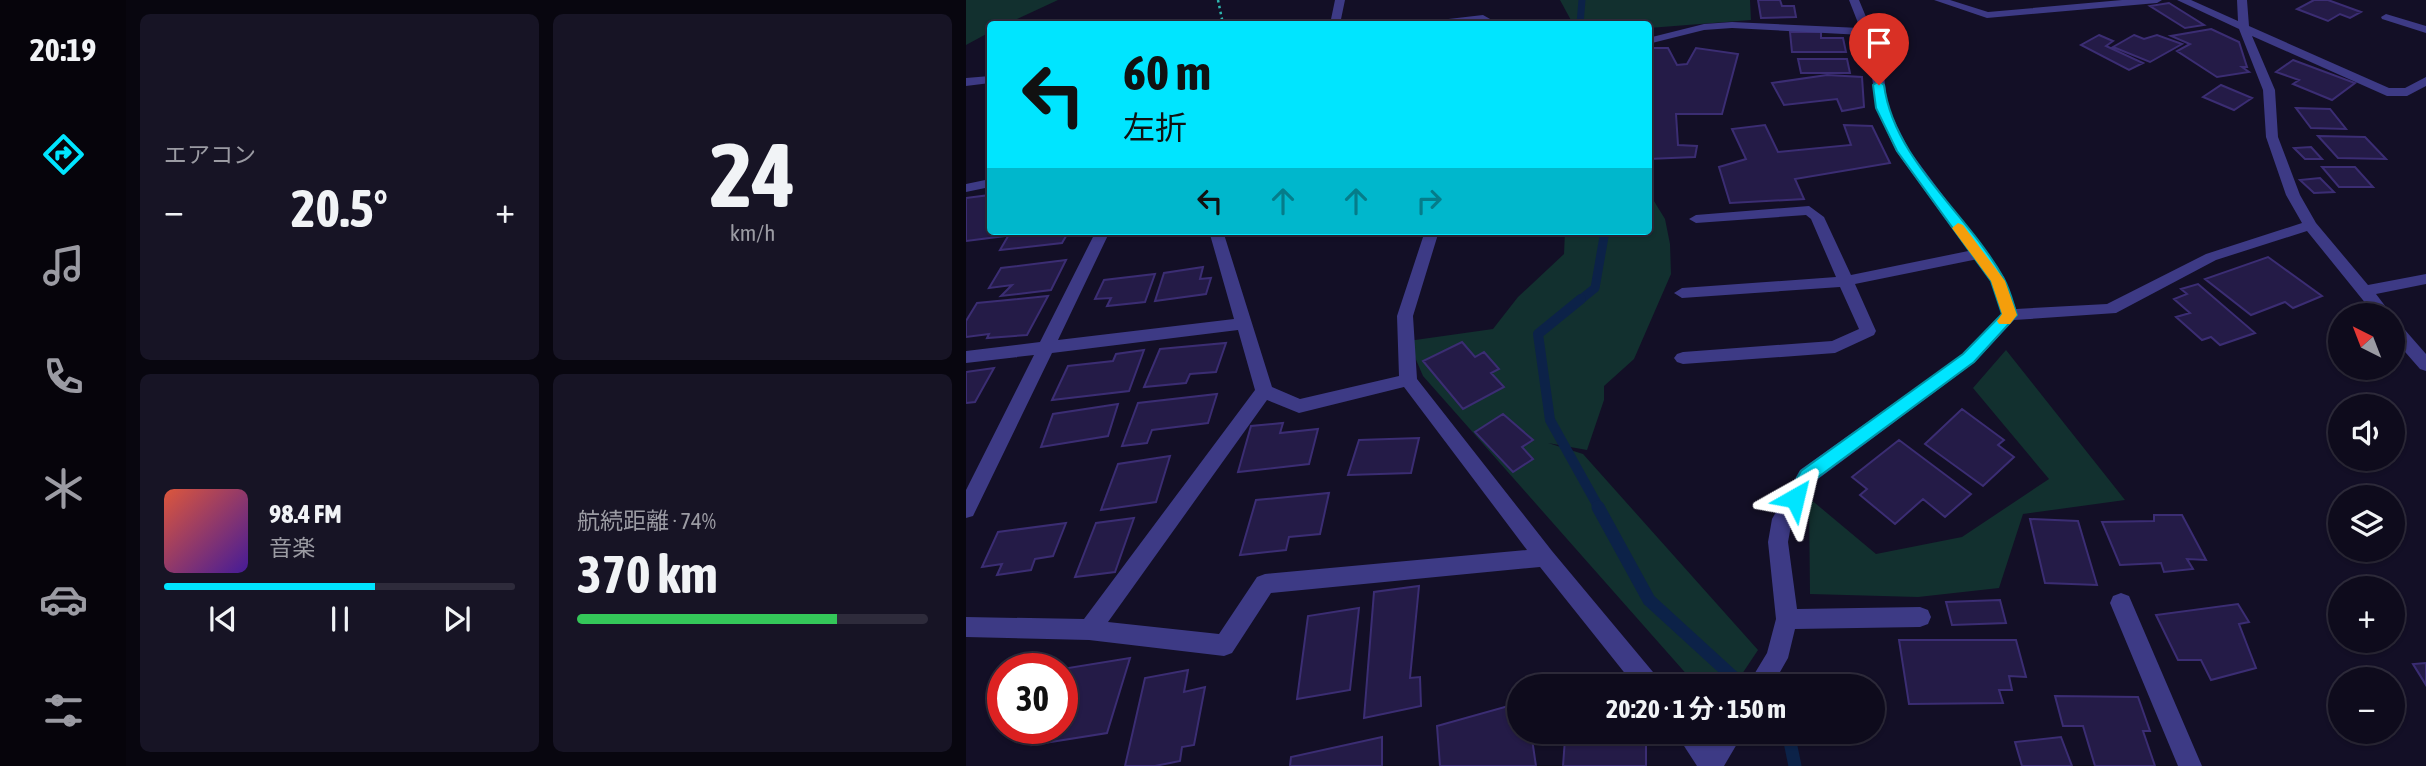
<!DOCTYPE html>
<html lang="ja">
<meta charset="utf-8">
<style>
:root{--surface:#0e0b1c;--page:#171425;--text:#f1f3f6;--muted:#9b9ba3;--line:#2e2b3b;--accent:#00e5ff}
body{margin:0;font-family:"Asap Condensed","Noto Sans JP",sans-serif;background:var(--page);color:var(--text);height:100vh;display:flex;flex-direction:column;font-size:26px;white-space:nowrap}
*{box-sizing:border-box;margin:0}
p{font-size:23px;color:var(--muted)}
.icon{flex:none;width:38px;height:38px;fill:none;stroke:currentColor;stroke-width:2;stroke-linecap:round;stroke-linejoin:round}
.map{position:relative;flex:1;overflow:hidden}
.side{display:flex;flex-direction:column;gap:14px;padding:14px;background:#08060f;width:840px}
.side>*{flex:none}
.hud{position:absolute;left:21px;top:21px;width:665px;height:214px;border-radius:7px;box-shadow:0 2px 5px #0004,0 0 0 2px var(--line);background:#00e5ff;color:#111;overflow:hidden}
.needle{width:46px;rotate:318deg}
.buttons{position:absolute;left:1362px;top:303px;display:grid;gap:14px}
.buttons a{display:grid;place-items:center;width:77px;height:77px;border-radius:50%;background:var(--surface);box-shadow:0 2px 5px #0004,0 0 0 2px var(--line);font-size:35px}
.speed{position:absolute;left:21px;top:653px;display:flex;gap:14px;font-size:35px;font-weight:700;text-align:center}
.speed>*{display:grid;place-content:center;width:91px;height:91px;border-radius:50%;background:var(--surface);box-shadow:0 2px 5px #0004,0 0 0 2px var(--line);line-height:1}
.speed .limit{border:10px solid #d22;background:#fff;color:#111}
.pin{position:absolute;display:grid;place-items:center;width:60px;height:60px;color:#fff;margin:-72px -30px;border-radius:50% 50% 50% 0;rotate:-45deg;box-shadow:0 0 7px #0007}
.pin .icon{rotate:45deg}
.me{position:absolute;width:77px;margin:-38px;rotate:37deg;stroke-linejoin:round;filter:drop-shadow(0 0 5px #0008)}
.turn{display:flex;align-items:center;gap:24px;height:147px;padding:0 21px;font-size:32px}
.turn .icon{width:91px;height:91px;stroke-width:2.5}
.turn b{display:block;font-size:49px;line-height:60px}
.lanes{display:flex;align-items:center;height:66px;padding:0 21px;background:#0003;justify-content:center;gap:35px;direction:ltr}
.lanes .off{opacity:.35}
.big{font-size:52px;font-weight:700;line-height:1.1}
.side .tile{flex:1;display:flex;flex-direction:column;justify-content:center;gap:10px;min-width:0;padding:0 24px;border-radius:10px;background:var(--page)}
.side .dial{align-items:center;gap:0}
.dial b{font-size:91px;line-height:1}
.song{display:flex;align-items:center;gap:21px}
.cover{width:84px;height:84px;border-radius:10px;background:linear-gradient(135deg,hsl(10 70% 55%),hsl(260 70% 35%))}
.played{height:7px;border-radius:4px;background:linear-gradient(90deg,var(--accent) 60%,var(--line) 60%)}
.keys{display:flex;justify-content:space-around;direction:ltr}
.heat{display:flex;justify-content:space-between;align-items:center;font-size:38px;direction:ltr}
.charge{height:10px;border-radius:5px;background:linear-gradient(90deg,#34c759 74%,var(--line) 0)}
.side .tiles{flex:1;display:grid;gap:14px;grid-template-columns:repeat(2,1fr)}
.trip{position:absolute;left:541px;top:674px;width:378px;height:70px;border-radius:35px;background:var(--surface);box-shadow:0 2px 5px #0004,0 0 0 2px var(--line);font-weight:700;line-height:70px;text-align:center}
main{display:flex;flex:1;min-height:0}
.tabs{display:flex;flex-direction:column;width:126px;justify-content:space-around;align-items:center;background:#06040b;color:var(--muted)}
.tabs .icon{width:49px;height:49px}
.tabs .on{color:var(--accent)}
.tabs b{font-size:32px;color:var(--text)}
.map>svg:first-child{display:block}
.green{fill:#12302f}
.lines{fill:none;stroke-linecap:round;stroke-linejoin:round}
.stream-far3{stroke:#0c2248;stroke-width:7}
.stream-far2{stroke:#0c2248;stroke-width:9}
.stream-far1{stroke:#0c2248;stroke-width:10}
.stream{stroke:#0c2248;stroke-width:13}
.building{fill:#241b47;stroke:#3b2d73;stroke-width:2}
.path{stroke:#2fb8b0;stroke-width:2.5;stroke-dasharray:2.5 3.5;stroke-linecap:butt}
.service{fill:#3d3a85;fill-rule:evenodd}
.minor{fill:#3d3a85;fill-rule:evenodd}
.route{fill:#00e5ff;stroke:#0095a6;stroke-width:2}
.slow{fill:#f59e0b}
</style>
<main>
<nav class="tabs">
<b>20:19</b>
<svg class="icon on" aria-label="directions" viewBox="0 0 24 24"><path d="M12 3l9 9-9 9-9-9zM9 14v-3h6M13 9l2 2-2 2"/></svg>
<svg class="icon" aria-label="music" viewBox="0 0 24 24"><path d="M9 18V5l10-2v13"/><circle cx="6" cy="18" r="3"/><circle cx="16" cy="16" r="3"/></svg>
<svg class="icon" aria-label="phone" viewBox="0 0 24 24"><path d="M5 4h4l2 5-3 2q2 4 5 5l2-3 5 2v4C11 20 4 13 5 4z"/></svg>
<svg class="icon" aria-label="climate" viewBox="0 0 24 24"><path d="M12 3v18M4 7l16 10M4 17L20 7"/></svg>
<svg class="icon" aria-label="car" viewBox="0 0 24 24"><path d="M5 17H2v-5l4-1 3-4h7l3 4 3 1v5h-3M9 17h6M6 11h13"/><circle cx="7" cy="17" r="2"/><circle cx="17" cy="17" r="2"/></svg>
<svg class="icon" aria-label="filters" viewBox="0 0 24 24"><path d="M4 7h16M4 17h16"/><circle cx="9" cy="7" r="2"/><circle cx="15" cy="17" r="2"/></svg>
</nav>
<section class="side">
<div class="tiles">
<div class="tile"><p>エアコン</p>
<div class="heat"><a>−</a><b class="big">20.5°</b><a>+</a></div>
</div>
<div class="tile dial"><b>24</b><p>km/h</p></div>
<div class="tile">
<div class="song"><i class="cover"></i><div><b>98.4 FM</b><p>音楽</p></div></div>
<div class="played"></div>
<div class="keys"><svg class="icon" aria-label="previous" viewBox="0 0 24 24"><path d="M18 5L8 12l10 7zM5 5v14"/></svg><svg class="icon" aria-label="pause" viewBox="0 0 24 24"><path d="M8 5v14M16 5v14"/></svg><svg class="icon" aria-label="next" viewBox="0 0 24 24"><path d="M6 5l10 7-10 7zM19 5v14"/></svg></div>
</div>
<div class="tile"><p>航続距離 · 74%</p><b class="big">370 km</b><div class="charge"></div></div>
</div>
</section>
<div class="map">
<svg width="1460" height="766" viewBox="0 0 1460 766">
<rect width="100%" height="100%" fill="#130f26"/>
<path class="green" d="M0,0H92L40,24H24V32L0,45Z
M594,0H784L785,20L683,28L682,24H607Z
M683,193L699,219L704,244L705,274L668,359L638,386V400L621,450L582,443L617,454L792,650L768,686H731L457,376L442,341L527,329L552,297L598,254L599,231H682Z
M1040,350L1159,500L1057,514L1033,588L952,597L844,594L843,498L910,554L996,537L1083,479L1007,388Z"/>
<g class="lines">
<path class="stream-far3" d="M614,24L616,0"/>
<path class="stream-far2" d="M613,301L629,288L639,231"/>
<path class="stream-far1" d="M615,299L572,334L584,420L633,508"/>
<path class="stream" d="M632,507L683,600L777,686
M822,732L829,766"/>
</g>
<path class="building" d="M792,0H814L816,6H828L830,17L795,18Z
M1348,0H1362L1395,12L1384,18L1374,14L1362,21L1331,9Z
M1203,3L1238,25L1219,28L1184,6Z
M1245,29L1273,42L1281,67H1276L1283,72L1251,77L1211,51L1224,44L1205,36Z
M824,32H855V38H877L880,52H826Z
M1133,35L1147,41L1140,46L1177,63L1163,70L1115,45Z
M1168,35L1178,39L1191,35L1216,44L1184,62L1147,47Z
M682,48H702L711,65L721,64L730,48L772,54L756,114H710L712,145L731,146L729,157L682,159Z
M832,59H881L884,73H835Z
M1327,60L1389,83L1366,100L1327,84L1333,80L1310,72Z
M861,75L896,77L898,107L876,111L871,99L818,105L806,83Z
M1255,85L1286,98L1268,110L1237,97Z
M1330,108L1364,109L1380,129L1345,128Z
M799,125L812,152L885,145L878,125L906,126L924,163L829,179L838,199L764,203L753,167L780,159L766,129Z
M1352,136L1399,137L1420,159L1372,158Z
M1345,147L1356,159H1339L1328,148Z
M1356,167H1389L1407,187H1373Z
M1354,178L1368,192L1348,193L1334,180Z
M24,195V231H42L39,236L0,241V198Z
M45,231H103L96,243L34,250Z
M1302,257L1356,296L1327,308L1319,302L1285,315L1239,279Z
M100,260L85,290L35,296L46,285L23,288L35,268Z
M237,267L234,279L245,278L240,294L189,301L198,273Z
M189,274L179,302L141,306L145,298L129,299L138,280Z
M1232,284L1289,333L1254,345L1245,337L1236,340L1210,317L1224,313L1208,299L1221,294L1215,289Z
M82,296L61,335L21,338L23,334L0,337V321L11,303Z
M496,342L509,357L518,352L533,369L525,373L538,387L497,409L457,361Z
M260,343L250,372L224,374L220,383L178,387L194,349Z
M178,350L163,391L86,400L102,366L147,361L150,354Z
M28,368L9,402L0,403V372Z
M251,394L242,423L186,430L181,443L156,446L172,403Z
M152,404L142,436L75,447L87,414Z
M996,409L1038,440L1032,445L1048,457L1017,486L959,444Z
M537,414L567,440L556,447L567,459L547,472L509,432Z
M317,423L314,433L352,429L343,464L272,472L285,426Z
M453,438L445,473L382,475L393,440Z
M933,440L1005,494L979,517L957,499L929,524L894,495L901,489L886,477Z
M204,456L190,502L135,510L152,464Z
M363,493L354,534L323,537L320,550L274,555L290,500Z
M1188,515H1216L1240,560L1221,559L1227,569L1198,572L1195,563L1154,565L1136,522L1188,521Z
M168,518L149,572L109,577L130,523Z
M1064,519L1112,521L1131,585L1079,583Z
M100,523L87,556L69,559L65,570L31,575L36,564L16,567L32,532Z
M453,586L444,678L454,677L455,706L398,718L408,592Z
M1034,600L1040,623L986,625L980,602Z
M1272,604L1283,622L1273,624L1290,668L1245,680L1235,660H1212L1190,615Z
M393,608L384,690L331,699L342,616Z
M933,640H1050L1060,677L1043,676L1046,690H1033L1037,703L943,704Z
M164,658L141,733L66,745L71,731L40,735L43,728H96V669Z
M1460,663V685L1447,664Z
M222,670L218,692L239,687L228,745L216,747L214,761L189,766H159L179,678Z
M1089,696L1172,697L1184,731H1177L1189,766H1129L1117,726H1097Z
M553,703V732H565L570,766H474L471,726Z
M416,737V766H324L325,757Z
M680,737V766H597L599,739Z
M1095,737L1106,766H1056L1049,742Z"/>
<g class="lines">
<path class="path" d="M252,0L257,24"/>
<path class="service" d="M843,206L858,217L885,275L1012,249L1020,254L1012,259L889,284L910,331L908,335L869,353L717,364L711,362L708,358L711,354L717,352L866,341L893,329L874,287L716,298L708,293L716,288L870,277L845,219L840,215L730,223L723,219L730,215Z"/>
<path class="minor" d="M369,0H379L374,24H364Z
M883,0H893L915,53L922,108L943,150L1038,277L1050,309L1141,304L1240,254L1336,223L1320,195L1300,137L1297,90L1273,29L1211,0H1225L1272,21L1271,0H1281L1283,26L1423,88H1439L1460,77V86L1441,96H1421L1286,36L1309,90L1312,137L1334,195L1350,223L1402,285L1460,274V284L1410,294L1426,315H1409L1341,231L1250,260L1150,313L1048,320L1009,362L848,482L826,520L822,542L831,609L954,607L962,610L965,617L962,624L954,627L829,629L822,658L806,686H781L801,653L810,619L802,542L806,519L834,470L997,354L1036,314L1025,282L930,151L910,108L903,53L896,35L766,28L738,30L682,44V38L738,24L766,22L894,28Z
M968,0H984L1022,12L1156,0H1196L1191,3L1021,18Z
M1420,14L1460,26V33L1416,19L1415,17Z
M517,15L533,24H521L515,21L460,24L465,21Z
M24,76V83L0,86V78Z
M24,179V187L0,192V184Z
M130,231H144L92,340L268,319L243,231H257L306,387L334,399L433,376L431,316L459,231H473L447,316L451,379L586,551L692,678L696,686H669L574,567L305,593L266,653L258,656L123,640L0,637V617L118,619L289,390L272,330L86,353L7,516L0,518V490L68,355L0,363V351L74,342ZM438,387L561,550L299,574L291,577L253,634L142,622L301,400L333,413Z
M1426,320L1432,322L1460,354V371L1454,369L1426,337Z
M1155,593L1163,596L1236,766H1212L1144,603L1147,596Z
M709,732H736L745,742L752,732H778L758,766H731Z"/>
</g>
<path class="route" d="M913,81L918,85C928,161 1003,215 1038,279C1044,290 1047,303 1051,315L1008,362L847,481L835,503L829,505L822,503L820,498L835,471L997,354L1036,314L1025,281L931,151L910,108L907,85Z"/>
<path class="slow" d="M992,223L997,225L1039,281L1051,315L1044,324H1033L1031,321L1036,314L1025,281L986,228Z"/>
</svg>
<div class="buttons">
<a><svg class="needle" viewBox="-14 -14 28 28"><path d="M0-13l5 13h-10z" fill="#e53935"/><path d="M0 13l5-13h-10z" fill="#9b9ba3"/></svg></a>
<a><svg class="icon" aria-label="sound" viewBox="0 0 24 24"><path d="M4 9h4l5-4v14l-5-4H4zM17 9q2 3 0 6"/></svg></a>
<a><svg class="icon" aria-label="layers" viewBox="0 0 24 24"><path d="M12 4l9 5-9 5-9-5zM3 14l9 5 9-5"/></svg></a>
<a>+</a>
<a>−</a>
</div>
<div class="speed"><div class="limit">30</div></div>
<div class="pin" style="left:913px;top:85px;background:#d93025"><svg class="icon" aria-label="arrive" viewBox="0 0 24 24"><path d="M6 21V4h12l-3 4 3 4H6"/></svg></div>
<svg class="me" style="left:829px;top:498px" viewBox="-20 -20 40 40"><path d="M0-17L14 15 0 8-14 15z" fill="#00e5ff" stroke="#fff" stroke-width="4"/></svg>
<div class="trip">20:20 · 1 分 · 150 m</div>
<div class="hud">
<div class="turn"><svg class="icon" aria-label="left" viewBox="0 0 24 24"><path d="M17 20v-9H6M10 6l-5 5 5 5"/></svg><div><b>60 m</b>左折</div></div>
<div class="lanes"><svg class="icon" aria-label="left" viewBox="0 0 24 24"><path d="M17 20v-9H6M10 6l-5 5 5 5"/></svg><svg class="icon off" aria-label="ahead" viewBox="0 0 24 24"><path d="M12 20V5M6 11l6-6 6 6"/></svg><svg class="icon off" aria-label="ahead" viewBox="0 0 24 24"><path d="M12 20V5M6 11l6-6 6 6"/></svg><svg class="icon off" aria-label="right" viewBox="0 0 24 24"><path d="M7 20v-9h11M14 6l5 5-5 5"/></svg></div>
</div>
</div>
</main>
